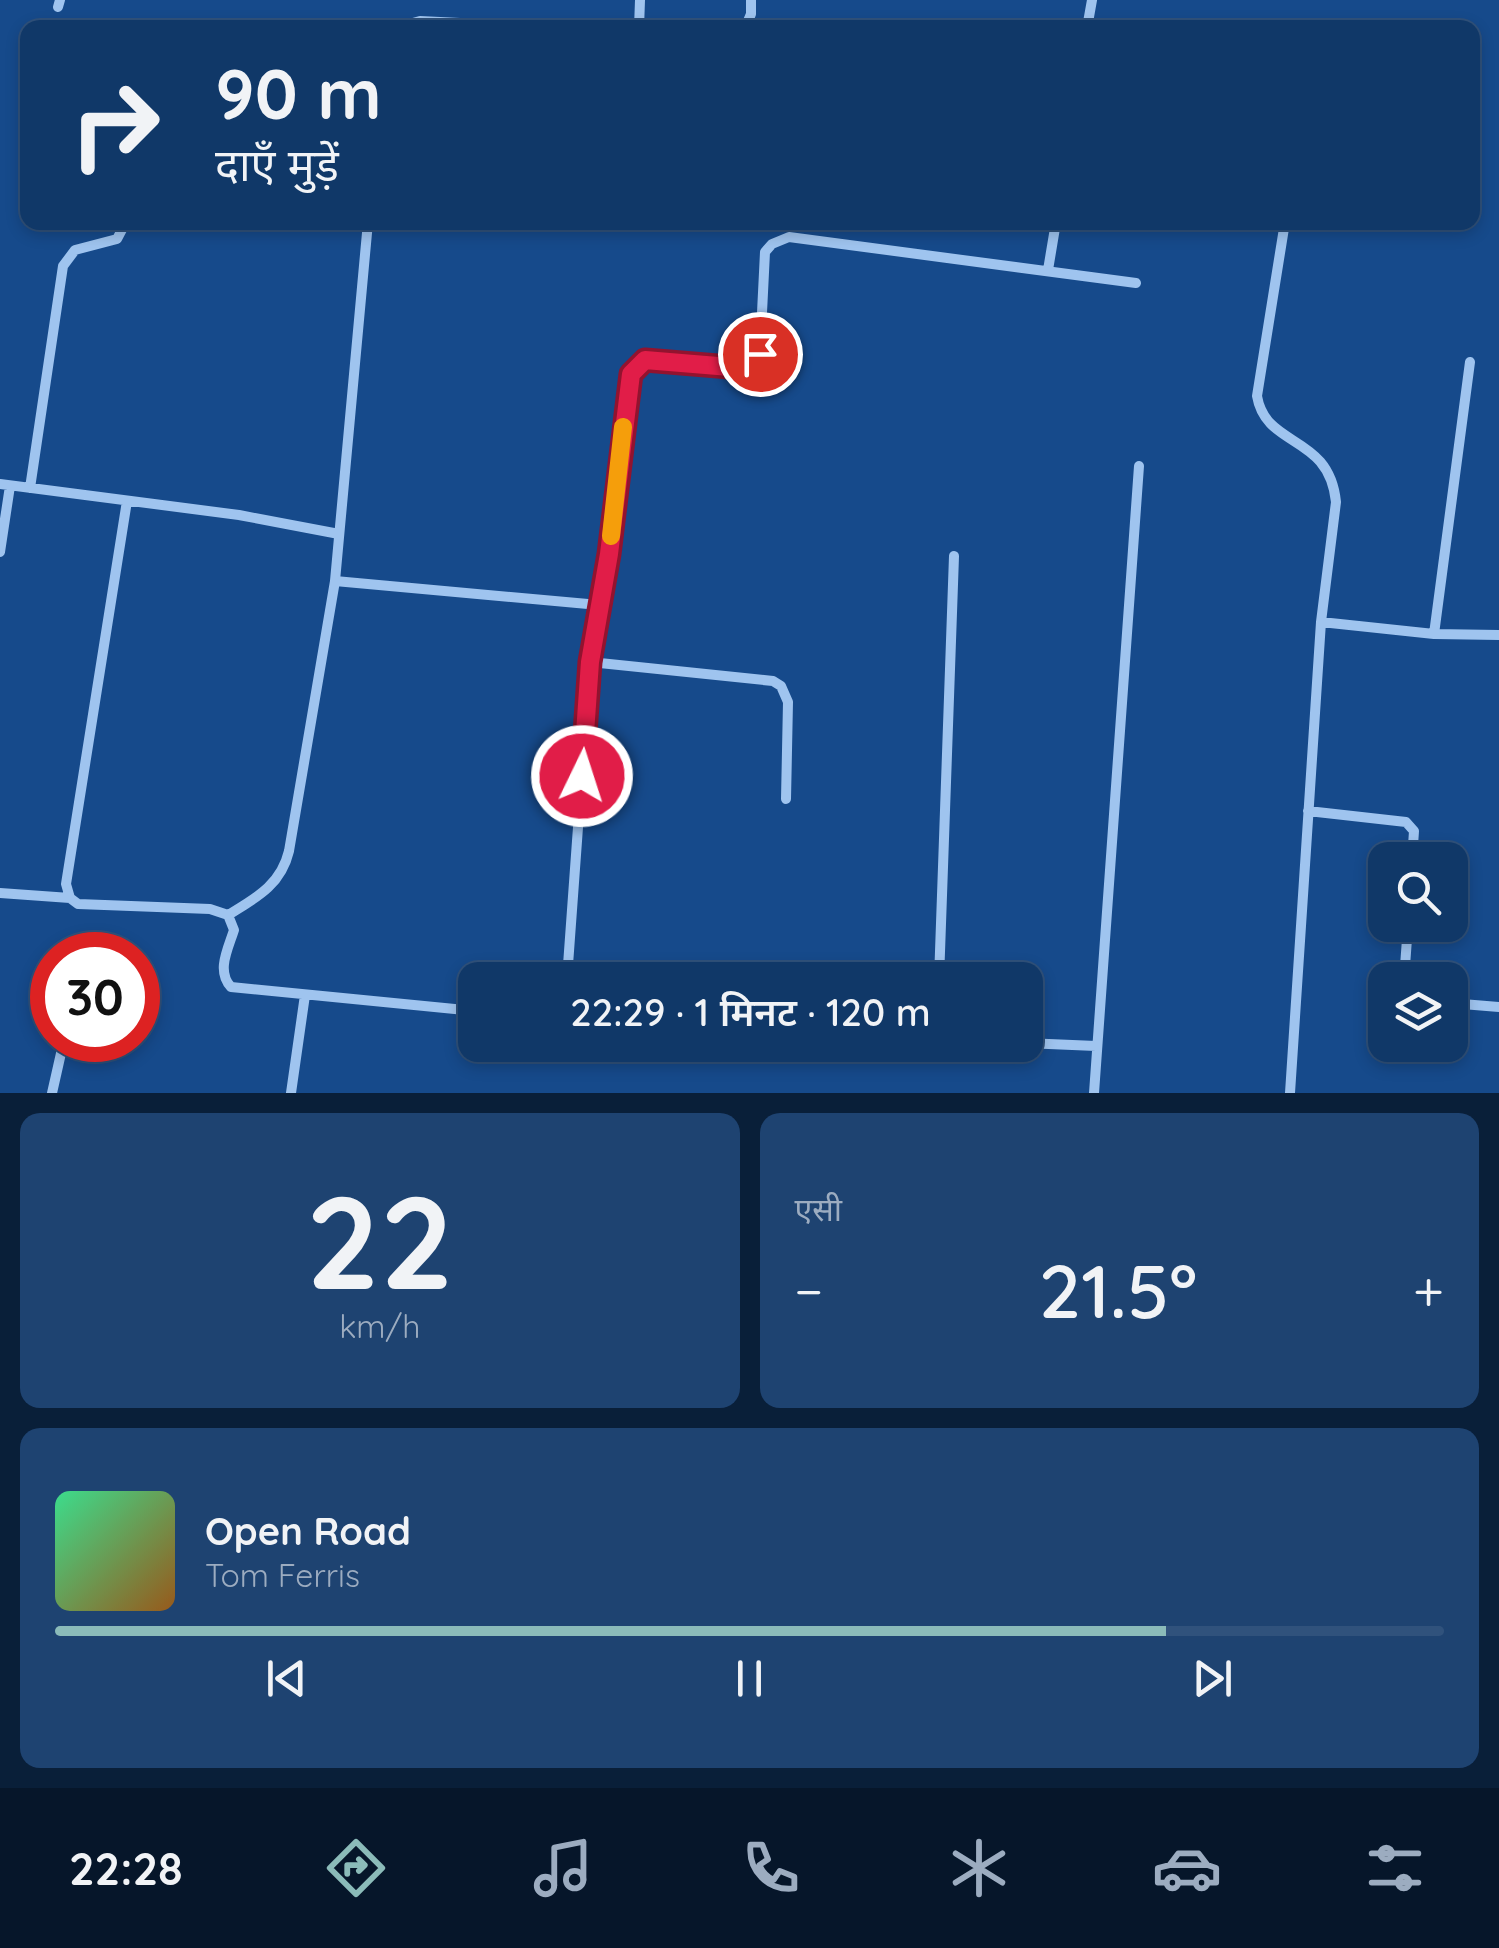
<!DOCTYPE html>
<html lang="hi">
<meta charset="utf-8">
<style>
:root{--surface:#103868;--page:#1e4371;--text:#f1f3f6;--muted:#9cacc0;--line:#30527c;--accent:#8bbbb9}
body{margin:0;font-family:Quicksand,"Noto Sans Devanagari",sans-serif;background:var(--page);color:var(--text);height:100vh;display:flex;flex-direction:column;font-size:38px;white-space:nowrap}
*{box-sizing:border-box;margin:0}
p{font-size:32px;color:var(--muted)}
.icon{flex:none;width:55px;height:55px;fill:none;stroke:currentColor;stroke-width:2;stroke-linecap:round;stroke-linejoin:round}
.map{position:relative;height:1093px;overflow:hidden}
.details{display:flex;flex-direction:column;gap:20px;padding:20px;background:#091f39;flex:1}
.details>*{flex:none}
.hud{position:absolute;left:20px;top:20px;width:1460px;height:210px;border-radius:20px;box-shadow:0 5px 15px #0003,0 0 0 2px var(--line);background:#103868;color:var(--text);overflow:hidden}
.controls{position:absolute;left:1368px;top:842px;display:grid;gap:20px}
.controls a{display:grid;place-items:center;width:100px;height:100px;border-radius:20px;background:var(--surface);box-shadow:0 5px 15px #0003,0 0 0 2px var(--line);font-size:50px}
.speed{position:absolute;left:30px;top:932px;display:flex;gap:20px;font-size:50px;font-weight:700;text-align:center}
.speed>*{display:grid;place-content:center;width:130px;height:130px;border-radius:50%;background:var(--surface);box-shadow:0 5px 15px #0003,0 0 0 2px var(--line);line-height:1}
.speed .limit{border:15px solid #d22;background:#fff;color:#111}
.pin{position:absolute;display:grid;place-items:center;width:85px;height:85px;color:#fff;margin:-42px;border:5px solid #fff;border-radius:50%;box-shadow:0 2px 10px #0007}
.me{position:absolute;width:110px;margin:-55px;rotate:4deg;stroke-linejoin:round;filter:drop-shadow(0 0 8px #0008)}
.turn{display:flex;align-items:center;gap:35px;height:210px;padding:0 30px;font-size:45px}
.turn .icon{width:130px;height:130px;stroke-width:2.5}
.turn b{display:block;font-size:70px;line-height:85px}
.big{font-size:75px;font-weight:600;line-height:1.1}
.details .card{flex:1;display:flex;flex-direction:column;justify-content:center;gap:15px;min-width:0;padding:0 35px;border-radius:20px;background:var(--page)}
.details .dial{align-items:center;gap:0}
.dial b{font-size:130px;line-height:1}
.song{display:flex;align-items:center;gap:30px}
.cover{width:120px;height:120px;border-radius:15px;background:linear-gradient(135deg,hsl(150 70% 55%),hsl(30 70% 35%))}
.played{height:10px;border-radius:5px;background:linear-gradient(90deg,var(--accent) 80%,var(--line) 80%)}
.keys{display:flex;justify-content:space-around;direction:ltr}
.heat{display:flex;justify-content:space-between;align-items:center;font-size:55px;direction:ltr}
.details .tiles{flex:1;display:grid;gap:20px;grid-template-columns:1fr 1fr}
.card:last-child{grid-column:span 2}
.trip{position:absolute;left:458px;top:962px;width:585px;height:100px;border-radius:20px;background:var(--surface);box-shadow:0 5px 15px #0003,0 0 0 2px var(--line);font-weight:600;line-height:100px;text-align:center}
.tab-bar{display:flex;height:160px;justify-content:space-around;align-items:center;background:#06162a;color:var(--muted)}
.tab-bar .icon{width:70px;height:70px}
.tab-bar .current{color:var(--accent)}
.tab-bar b{font-size:45px;color:var(--text)}
.map>svg:first-child{display:block}
.lines{fill:none;stroke-linecap:round;stroke-linejoin:round}
.street{stroke:#9fc4ef;stroke-width:10}
.route-casing{stroke:#92132f;stroke-width:25}
.route{stroke:#e11d48;stroke-width:18}
.slow{stroke:#f59e0b;stroke-width:18}
</style>
<div class="map">
<svg width="1499" height="1093" viewBox="0 0 1499 1093">
<rect width="100%" height="100%" fill="#164a8b"/>
<g class="lines">
<path class="street" d="M58,7L60,0
M142,28V27
M395,28L420,21L560,28
M639,28L640,0
M745,28L751,14V0
M1087,28L1092,0
M1285,222L1257,396C1266,449 1329,433 1336,502L1321,622L1290,1093
M1048,270L1056,222
M0,484L239,515L339,534
M30,488L63,266L75,250L117,239L126,222
M127,501L66,884L70,898L78,904L210,909L228,915L234,930C228,949 216,971 231,987L475,1011
M0,552L10,486
M335,581L599,605
M1321,622L1434,634L1499,635
M1434,634L1470,362
M590,662L773,681L781,686L788,702L786,799
M1308,811L1406,822L1414,831L1412,860
M0,893L70,898
M228,915C256,898 281,885 289,851L335,581L368,222
M568,965L590,662L609,553L628,382L637,366L654,359L742,368L751,364L760,353L765,252L772,244L789,237L1136,283
M939,980L954,556
M1404,980L1408,925
M1450,1003L1499,1007
M1025,1043L1096,1046
M52,1093L64,1040
M291,1093L305,995
M1094,1093L1139,466"/>
</g>
<g class="lines">
<defs>
<path id="route" d="M582,776L590,662L609,554L631,374L645,360L742,368L751,364L760,354"/>
</defs>
<use href="#route" class="route-casing"/>
<use href="#route" class="route"/>
<path class="slow" d="M611,536L623,427"/>
</g>
</svg>
<div class="controls">
<a><svg class="icon" aria-label="search" viewBox="0 0 24 24"><circle cx="10" cy="10" r="6"/><path d="M15 15l6 6"/></svg></a>
<a><svg class="icon" aria-label="layers" viewBox="0 0 24 24"><path d="M12 4l9 5-9 5-9-5zM3 14l9 5 9-5"/></svg></a>
</div>
<div class="speed"><div class="limit">30</div></div>
<div class="pin" style="left:760px;top:354px;background:#d93025"><svg class="icon" aria-label="arrive" viewBox="0 0 24 24"><path d="M6 21V4h12l-3 4 3 4H6"/></svg></div>
<svg class="me" style="left:582px;top:776px" viewBox="-20 -20 40 40"><circle r="17" fill="#e11d48" stroke="#fff" stroke-width="3"/><path d="M0-11L8 9 0 5-8 9z" fill="#fff"/></svg>
<div class="trip">22:29 · 1 मिनट · 120 m</div>
<div class="hud">
<div class="turn"><svg class="icon" aria-label="right" viewBox="0 0 24 24"><path d="M7 20v-9h11M14 6l5 5-5 5"/></svg><div><b>90 m</b>दाएँ मुड़ें</div></div>
</div>
</div>
<section class="details">
<div class="tiles">
<div class="card dial"><b>22</b><p>km/h</p></div>
<div class="card"><p>एसी</p>
<div class="heat"><a>−</a><b class="big">21.5°</b><a>+</a></div>
</div>
<div class="card">
<div class="song"><i class="cover"></i><div><b>Open Road</b><p>Tom Ferris</p></div></div>
<div class="played"></div>
<div class="keys"><svg class="icon" aria-label="previous" viewBox="0 0 24 24"><path d="M18 5L8 12l10 7zM5 5v14"/></svg><svg class="icon" aria-label="pause" viewBox="0 0 24 24"><path d="M8 5v14M16 5v14"/></svg><svg class="icon" aria-label="next" viewBox="0 0 24 24"><path d="M6 5l10 7-10 7zM19 5v14"/></svg></div>
</div>
</div>
</section>
<nav class="tab-bar">
<b>22:28</b>
<svg class="icon current" aria-label="directions" viewBox="0 0 24 24"><path d="M12 3l9 9-9 9-9-9zM9 14v-3h6M13 9l2 2-2 2"/></svg>
<svg class="icon" aria-label="music" viewBox="0 0 24 24"><path d="M9 18V5l10-2v13"/><circle cx="6" cy="18" r="3"/><circle cx="16" cy="16" r="3"/></svg>
<svg class="icon" aria-label="phone" viewBox="0 0 24 24"><path d="M5 4h4l2 5-3 2q2 4 5 5l2-3 5 2v4C11 20 4 13 5 4z"/></svg>
<svg class="icon" aria-label="climate" viewBox="0 0 24 24"><path d="M12 3v18M4 7l16 10M4 17L20 7"/></svg>
<svg class="icon" aria-label="car" viewBox="0 0 24 24"><path d="M5 17H2v-5l4-1 3-4h7l3 4 3 1v5h-3M9 17h6M6 11h13"/><circle cx="7" cy="17" r="2"/><circle cx="17" cy="17" r="2"/></svg>
<svg class="icon" aria-label="filters" viewBox="0 0 24 24"><path d="M4 7h16M4 17h16"/><circle cx="9" cy="7" r="2"/><circle cx="15" cy="17" r="2"/></svg>
</nav>
